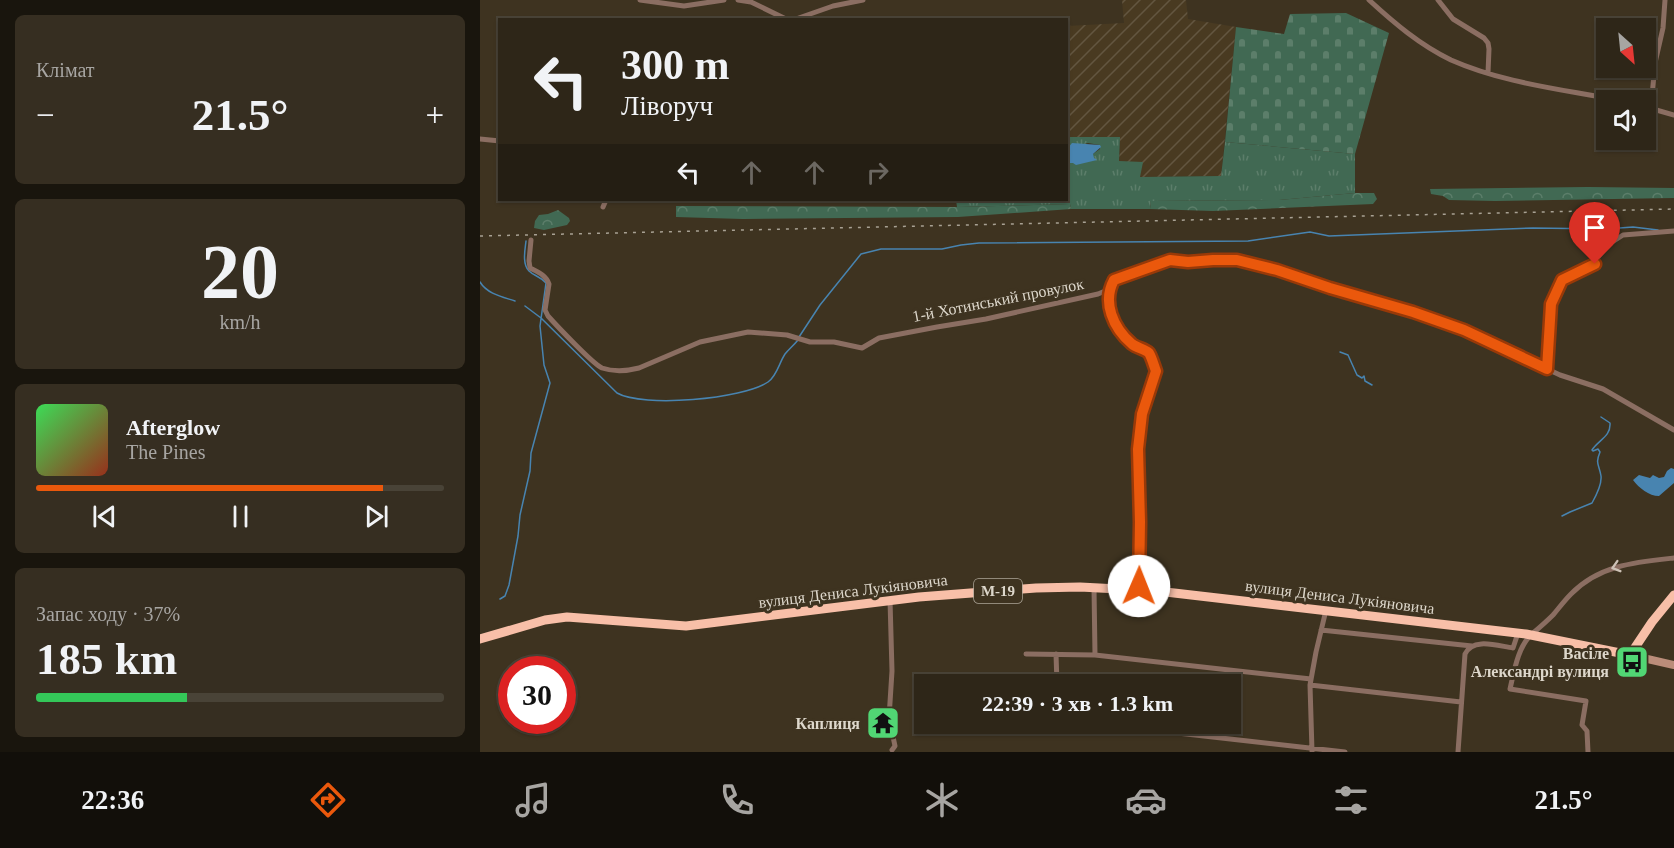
<!DOCTYPE html>
<html lang="uk">
<meta charset="utf-8">
<style>
:root{--surface:#2e2618;--page:#362e21;--text:#f1f3f6;--muted:#a7a5a2;--line:#494337;--accent:#ea580c}
body{margin:0;font-family:"Times New Roman",serif;background:var(--page);color:var(--text);height:100vh;display:flex;flex-direction:column;font-size:22px;white-space:nowrap}
*{box-sizing:border-box;margin:0}
p{font-size:20px;color:var(--muted)}
.icon{flex:none;width:33px;height:33px;fill:none;stroke:currentColor;stroke-width:2;stroke-linecap:round;stroke-linejoin:round}
.map{position:relative;flex:1;overflow:hidden}
.sheet{display:flex;flex-direction:column;gap:15px;padding:15px;background:#19150d;width:480px}
.sheet>*{flex:none}
.top-card{position:absolute;left:18px;top:18px;width:570px;height:183px;border-radius:0px;box-shadow:0 2px 4px #0004,0 0 0 2px var(--line);background:#2e2618;color:var(--text);overflow:hidden}
.needle{width:39px;rotate:153deg}
.buttons{position:absolute;left:1116px;top:18px;display:grid;gap:12px}
.buttons a{display:grid;place-items:center;width:60px;height:60px;border-radius:0px;background:var(--surface);box-shadow:0 2px 4px #0004,0 0 0 2px var(--line);font-size:30px}
.speed{position:absolute;left:18px;top:656px;display:flex;gap:12px;font-size:30px;font-weight:700;text-align:center}
.speed>*{display:grid;place-content:center;width:78px;height:78px;border-radius:50%;background:var(--surface);box-shadow:0 2px 4px #0004,0 0 0 2px var(--line);line-height:1}
.speed .limit{border:9px solid #d22;background:#fff;color:#111}
.pin{position:absolute;display:grid;place-items:center;width:51px;height:51px;color:#fff;margin:-62px -26px;border-radius:50% 50% 50% 0;rotate:-45deg;box-shadow:0 0 6px #0007}
.pin .icon{rotate:45deg}
.me{position:absolute;width:66px;margin:-33px;rotate:1deg;stroke-linejoin:round;filter:drop-shadow(0 0 4px #0008)}
.turn{display:flex;align-items:center;gap:21px;height:126px;padding:0 24px;font-size:27px}
.turn .icon{width:78px;height:78px;stroke-width:2.5}
.turn b{display:block;font-size:42px;line-height:51px}
.lanes{display:flex;align-items:center;height:57px;padding:0 24px;background:#0003;justify-content:center;gap:30px;direction:ltr}
.lanes .off{opacity:.35}
.big{font-size:45px;font-weight:700;line-height:1.1}
.sheet .card{flex:1;display:flex;flex-direction:column;justify-content:center;gap:9px;min-width:0;padding:0 21px;border-radius:9px;background:var(--page)}
.sheet .dial{align-items:center;gap:0}
.dial b{font-size:78px;line-height:1}
.song{display:flex;align-items:center;gap:18px}
.cover{width:72px;height:72px;border-radius:9px;background:linear-gradient(135deg,hsl(130 70% 55%),hsl(10 70% 35%))}
.played{height:6px;border-radius:3px;background:linear-gradient(90deg,var(--accent) 85%,var(--line) 85%)}
.keys{display:flex;justify-content:space-around;direction:ltr}
.heat{display:flex;justify-content:space-between;align-items:center;font-size:33px;direction:ltr}
.charge{height:9px;border-radius:4px;background:linear-gradient(90deg,#34c759 37%,var(--line) 0)}
.trip{position:absolute;left:434px;top:674px;width:327px;height:60px;border-radius:0px;background:var(--surface);box-shadow:0 2px 4px #0004,0 0 0 2px var(--line);font-weight:700;line-height:60px;text-align:center}
.menu{display:flex;height:96px;justify-content:space-around;align-items:center;background:#120f0a;color:var(--muted)}
.menu .icon{width:42px;height:42px}
.menu .active{color:var(--accent)}
.menu b{font-size:27px;color:var(--text)}
main{display:flex;flex:1;min-height:0}
.map>svg:first-child{display:block}
.industrial{fill:url(#industrial-furrows)}
.grass{fill:url(#grass-tufts)}
.forest{fill:url(#forest-crowns)}
.cemetery{fill:url(#cemetery-stones)}
.water{fill:#4884b0}
.lines{fill:none;stroke-linecap:round;stroke-linejoin:round}
.stream{stroke:#4884b0;stroke-width:1.5}
.street{stroke:#8b6e62;stroke-width:5}
.secondary{stroke:#bb8d7a;stroke-width:8}
.highway{stroke:#f8bfa8;stroke-width:9}
.rail{stroke:#a8a193;stroke-width:1.5;stroke-dasharray:3 6;stroke-linecap:butt}
.oneway{stroke:#cdc2b6}
.route-casing{stroke:#983908;stroke-width:15}
.route{stroke:#ea580c;stroke-width:10}
.labels{text-anchor:middle;dominant-baseline:central;stroke-width:6;stroke-linejoin:round;paint-order:stroke}
.shield{fill:#3e3320;stroke:#ada698;stroke-width:1.5}
.shield-label{font-size:15px;font-weight:bold;fill:#ddd7cb}
.street-label{font-size:16px;fill:#ddd7cb;stroke:#3e3320}
.poi-label{font-size:16px;font-weight:bold;fill:#ddd7cb;stroke:#3e3320;text-anchor:end}
</style>
<main>
<section class="sheet">
<div class="card"><p>Клімат</p>
<div class="heat"><a>−</a><b class="big">21.5°</b><a>+</a></div>
</div>
<div class="card dial"><b>20</b><p>km/h</p></div>
<div class="card">
<div class="song"><i class="cover"></i><div><b>Afterglow</b><p>The Pines</p></div></div>
<div class="played"></div>
<div class="keys"><svg class="icon" aria-label="previous" viewBox="0 0 24 24"><path d="M18 5L8 12l10 7zM5 5v14"/></svg><svg class="icon" aria-label="pause" viewBox="0 0 24 24"><path d="M8 5v14M16 5v14"/></svg><svg class="icon" aria-label="next" viewBox="0 0 24 24"><path d="M6 5l10 7-10 7zM19 5v14"/></svg></div>
</div>
<div class="card"><p>Запас ходу · 37%</p><b class="big">185 km</b><div class="charge"></div></div>
</section>
<div class="map">
<svg width="1194" height="752" viewBox="0 0 1194 752">
<defs>
<pattern id="industrial-furrows" width="10" height="10" patternUnits="userSpaceOnUse" patternTransform="scale(1.5)"><rect width="10" height="10" fill="#493a21"/><path d="M-1 1l2-2M0 10L10 0M9 11l2-2" fill="none" stroke="#635640"/></pattern>
<pattern id="grass-tufts" width="24" height="20" patternUnits="userSpaceOnUse" patternTransform="scale(1.5)"><rect width="24" height="20" fill="#416953"/><path d="M3 7l-1-3M5 7V3M7 7l1-3M15 17l-1-3M17 17v-4M19 17l1-3" fill="none" stroke="#5c7e6a"/></pattern>
<pattern id="forest-crowns" width="20" height="18" patternUnits="userSpaceOnUse" patternTransform="scale(1.5)"><rect width="20" height="18" fill="#416953"/><path d="M2 6a3 3 0 1 1 6 0M12 15a3 3 0 1 1 6 0" fill="none" stroke="#5c7e6a"/></pattern>
<pattern id="cemetery-stones" width="16" height="16" patternUnits="userSpaceOnUse" patternTransform="scale(1.5)"><rect width="16" height="16" fill="#416953"/><path d="M2 7V4a2 2 0 0 1 4 0v3zM10 15v-3a2 2 0 0 1 4 0v3z" fill="#5c7e6a"/></pattern>
</defs>
<rect width="100%" height="100%" fill="#3e3320"/>
<path class="industrial" d="M642,0H706L708,19L756,27L741,176L660,177L639,162L640,137H587V26L644,23Z"/>
<path class="grass" d="M587,137H640L639,161L663,162L660,177L741,176L745,142L875,154V193L799,200L671,201L670,209H591L590,204L477,207L476,200H586L587,163L613,158V154L620,149V145L608,143L587,149Z"/>
<path class="forest" d="M1108,187L1194,188V198L1015,201L969,200L963,196L951,194L950,189Z
M875,193H894L897,199L893,204L733,211L670,209L671,201L799,200Z
M590,204L591,209L478,217L263,219L196,217V206L477,207Z
M78,210L89,218L90,221L87,225L64,230L54,228L55,221L59,215L68,214Z"/>
<path class="cemetery" d="M866,13L909,33L875,154L745,142L756,27L804,34L810,14Z"/>
<path class="water" d="M592,143L620,145L621,147L613,154L614,158L617,160L596,165L593,163H587V149Z
M1191,468L1194,469V483L1179,496C1169,496 1159,488 1153,480L1159,475L1170,478L1173,475L1179,478L1184,477L1187,471Z"/>
<g class="lines">
<path class="stream" d="M0,282C7,294 23,297 35,301
M45,306L61,318L137,393C163,408 263,399 288,382C297,376 299,363 305,354C309,349 314,345 318,340
M319,337L340,305L381,254L401,249H462L481,245L499,243L768,241L830,232L849,236L1053,228L1126,229L1153,227L1178,230
M860,352L868,355L877,375L882,378L884,376L885,381L892,385
M1082,516L1090,512L1112,503C1116,496 1122,485 1121,476C1119,464 1115,464 1120,452L1118,449L1113,451L1112,450C1118,440 1131,437 1130,423L1121,417
M20,599L25,596L29,585L38,536L40,515L50,471L51,453L70,383L64,365L60,326L66,283C60,276 54,276 49,271C42,264 45,250 46,241"/>
<path class="street" d="M160,0L204,6L244,0
M258,0L271,2L308,20
M889,0C914,23 940,45 971,60C1023,83 1081,89 1136,100
M958,0L973,19L1004,38L1008,43L1009,49L1008,73
M313,20L353,6L383,0
M1166,107L1194,115
M1171,108L1175,63L1183,28L1185,0
M0,139L20,141
M123,207L126,200
M51,240L49,261L50,268C58,272 66,275 69,284L65,310L68,316C77,326 113,364 122,368C134,372 147,371 159,368L220,342L268,332L307,335L330,342H354L382,348L399,338L457,327L506,319L618,294L630,289L635,280L690,260L708,262L733,260H757L775,264L850,288L933,312L984,330L1080,375L1123,389L1194,430
M630,289C625,309 636,331 652,344C657,348 665,349 669,353C672,358 674,366 676,371L662,414L658,449L659,590
M1067,369L1071,304L1082,280L1115,264L1118,257L1129,244L1143,235L1194,231
M614,588L615,655
M410,600L412,671L409,718L415,746L412,750
M841,630L992,646
M546,654L615,655L831,679
M576,654L577,684
M830,685L981,702
M609,723L865,752
M832,751L830,685L836,652L846,610
M978,752L985,654C993,637 1018,646 1033,648L1038,633
M1108,752L1107,731L1102,725L1106,701L1030,689C1034,672 1038,646 1052,634C1059,628 1066,622 1073,615C1079,608 1084,601 1091,594C1119,565 1156,562 1194,558"/>
<path class="secondary" d="M1150,655L1194,665"/>
<path class="highway" d="M0,639L65,620L87,617L206,626L439,597L556,588L600,587L677,591L1046,634L1150,655L1172,622L1194,595"/>
<path class="rail" d="M0,236L1194,209"/>
</g>
<defs><path id="oneway-chevron" d="M-2-3.5L2.5 0L-2 3.5" fill="none" stroke-width="1.6" stroke-linecap="round" stroke-linejoin="round" transform="scale(1.5)"/></defs>
<use class="oneway" href="#oneway-chevron" transform="translate(1136 567) rotate(163)"/>
<g class="lines">
<defs>
<path id="route" d="M659,586L660,522L658,449L662,414L676,371C674,366 672,358 669,353C665,349 657,348 652,344C633,328 622,302 634,280L690,260L708,262L733,260H757L797,270L850,288L933,312L984,330L1067,369L1071,304L1082,280L1115,264"/>
</defs>
<use href="#route" class="route-casing"/>
<use href="#route" class="route"/>
</g>
<defs>
<symbol id="bus-square" viewBox="-11 -11 22 22"><rect x="-9" y="-9" width="18" height="18" rx="4" fill="#51d674" stroke="#3e3320"/><path d="M-5-6H5V4H4V6H2V4H-2V6H-4V4H-5ZM-3.5-4V0h7V-4ZM-3.5 1.2v1.5H-2V1.2ZM2 1.2v1.5H3.5V1.2Z" fill="#111"/></symbol>
<symbol id="temple-square" viewBox="-11 -11 22 22"><rect x="-9" y="-9" width="18" height="18" rx="4" fill="#51d674" stroke="#3e3320"/><path d="M0-6L5-2H3V0L6.5 2.5H4V6H1.5V3h-3V6H-4V2.5H-6.5L-3 0V-2H-5Z" fill="#111"/></symbol>
</defs>
<g fill-rule="evenodd">
<use href="#bus-square" x="1133" y="643" width="38" height="38"/>
<use href="#temple-square" x="384" y="704" width="38" height="38"/>
</g>
<g class="labels">
<rect class="shield" x="494" y="579" width="48" height="24" rx="4.5"/>
<g class="shield-label">
<text x="518" y="591">М-19</text>
</g>
<g class="street-label">
<text transform="translate(518 300) rotate(-11)">1-й Хотинський провулок</text>
<text transform="translate(373 591) rotate(-7)">вулиця Дениса Лукіяновича</text>
<text transform="translate(860 597) rotate(7)">вулиця Дениса Лукіяновича</text>
</g>
<g class="poi-label">
<text x="1129" y="653">Васіле<tspan x="1129" dy="18">Александрі вулиця</tspan></text>
<text x="380" y="723">Каплиця</text>
</g>
</g>
</svg>
<div class="buttons">
<a><svg class="needle" viewBox="-14 -14 28 28"><path d="M0-13l5 13h-10z" fill="#e53935"/><path d="M0 13l5-13h-10z" fill="#a7a5a2"/></svg></a>
<a><svg class="icon" aria-label="sound" viewBox="0 0 24 24"><path d="M4 9h4l5-4v14l-5-4H4zM17 9q2 3 0 6"/></svg></a>
</div>
<div class="speed"><div class="limit">30</div></div>
<div class="pin" style="left:1115px;top:264px;background:#d93025"><svg class="icon" aria-label="arrive" viewBox="0 0 24 24"><path d="M6 21V4h12l-3 4 3 4H6"/></svg></div>
<svg class="me" style="left:659px;top:586px" viewBox="-20 -20 40 40"><circle r="19" fill="#fff"/><path d="M0-13L10 11 0 6-10 11z" fill="#ea580c"/></svg>
<div class="trip">22:39 · 3 хв · 1.3 km</div>
<div class="top-card">
<div class="turn"><svg class="icon" aria-label="left" viewBox="0 0 24 24"><path d="M17 20v-9H6M10 6l-5 5 5 5"/></svg><div><b>300 m</b>Ліворуч</div></div>
<div class="lanes"><svg class="icon" aria-label="left" viewBox="0 0 24 24"><path d="M17 20v-9H6M10 6l-5 5 5 5"/></svg><svg class="icon off" aria-label="ahead" viewBox="0 0 24 24"><path d="M12 20V5M6 11l6-6 6 6"/></svg><svg class="icon off" aria-label="ahead" viewBox="0 0 24 24"><path d="M12 20V5M6 11l6-6 6 6"/></svg><svg class="icon off" aria-label="right" viewBox="0 0 24 24"><path d="M7 20v-9h11M14 6l5 5-5 5"/></svg></div>
</div>
</div>
</main>
<nav class="menu">
<b>22:36</b>
<svg class="icon active" aria-label="directions" viewBox="0 0 24 24"><path d="M12 3l9 9-9 9-9-9zM9 14v-3h6M13 9l2 2-2 2"/></svg>
<svg class="icon" aria-label="music" viewBox="0 0 24 24"><path d="M9 18V5l10-2v13"/><circle cx="6" cy="18" r="3"/><circle cx="16" cy="16" r="3"/></svg>
<svg class="icon" aria-label="phone" viewBox="0 0 24 24"><path d="M5 4h4l2 5-3 2q2 4 5 5l2-3 5 2v4C11 20 4 13 5 4z"/></svg>
<svg class="icon" aria-label="climate" viewBox="0 0 24 24"><path d="M12 3v18M4 7l16 10M4 17L20 7"/></svg>
<svg class="icon" aria-label="car" viewBox="0 0 24 24"><path d="M5 17H2v-5l4-1 3-4h7l3 4 3 1v5h-3M9 17h6M6 11h13"/><circle cx="7" cy="17" r="2"/><circle cx="17" cy="17" r="2"/></svg>
<svg class="icon" aria-label="filters" viewBox="0 0 24 24"><path d="M4 7h16M4 17h16"/><circle cx="9" cy="7" r="2"/><circle cx="15" cy="17" r="2"/></svg>
<b>21.5°</b>
</nav>
